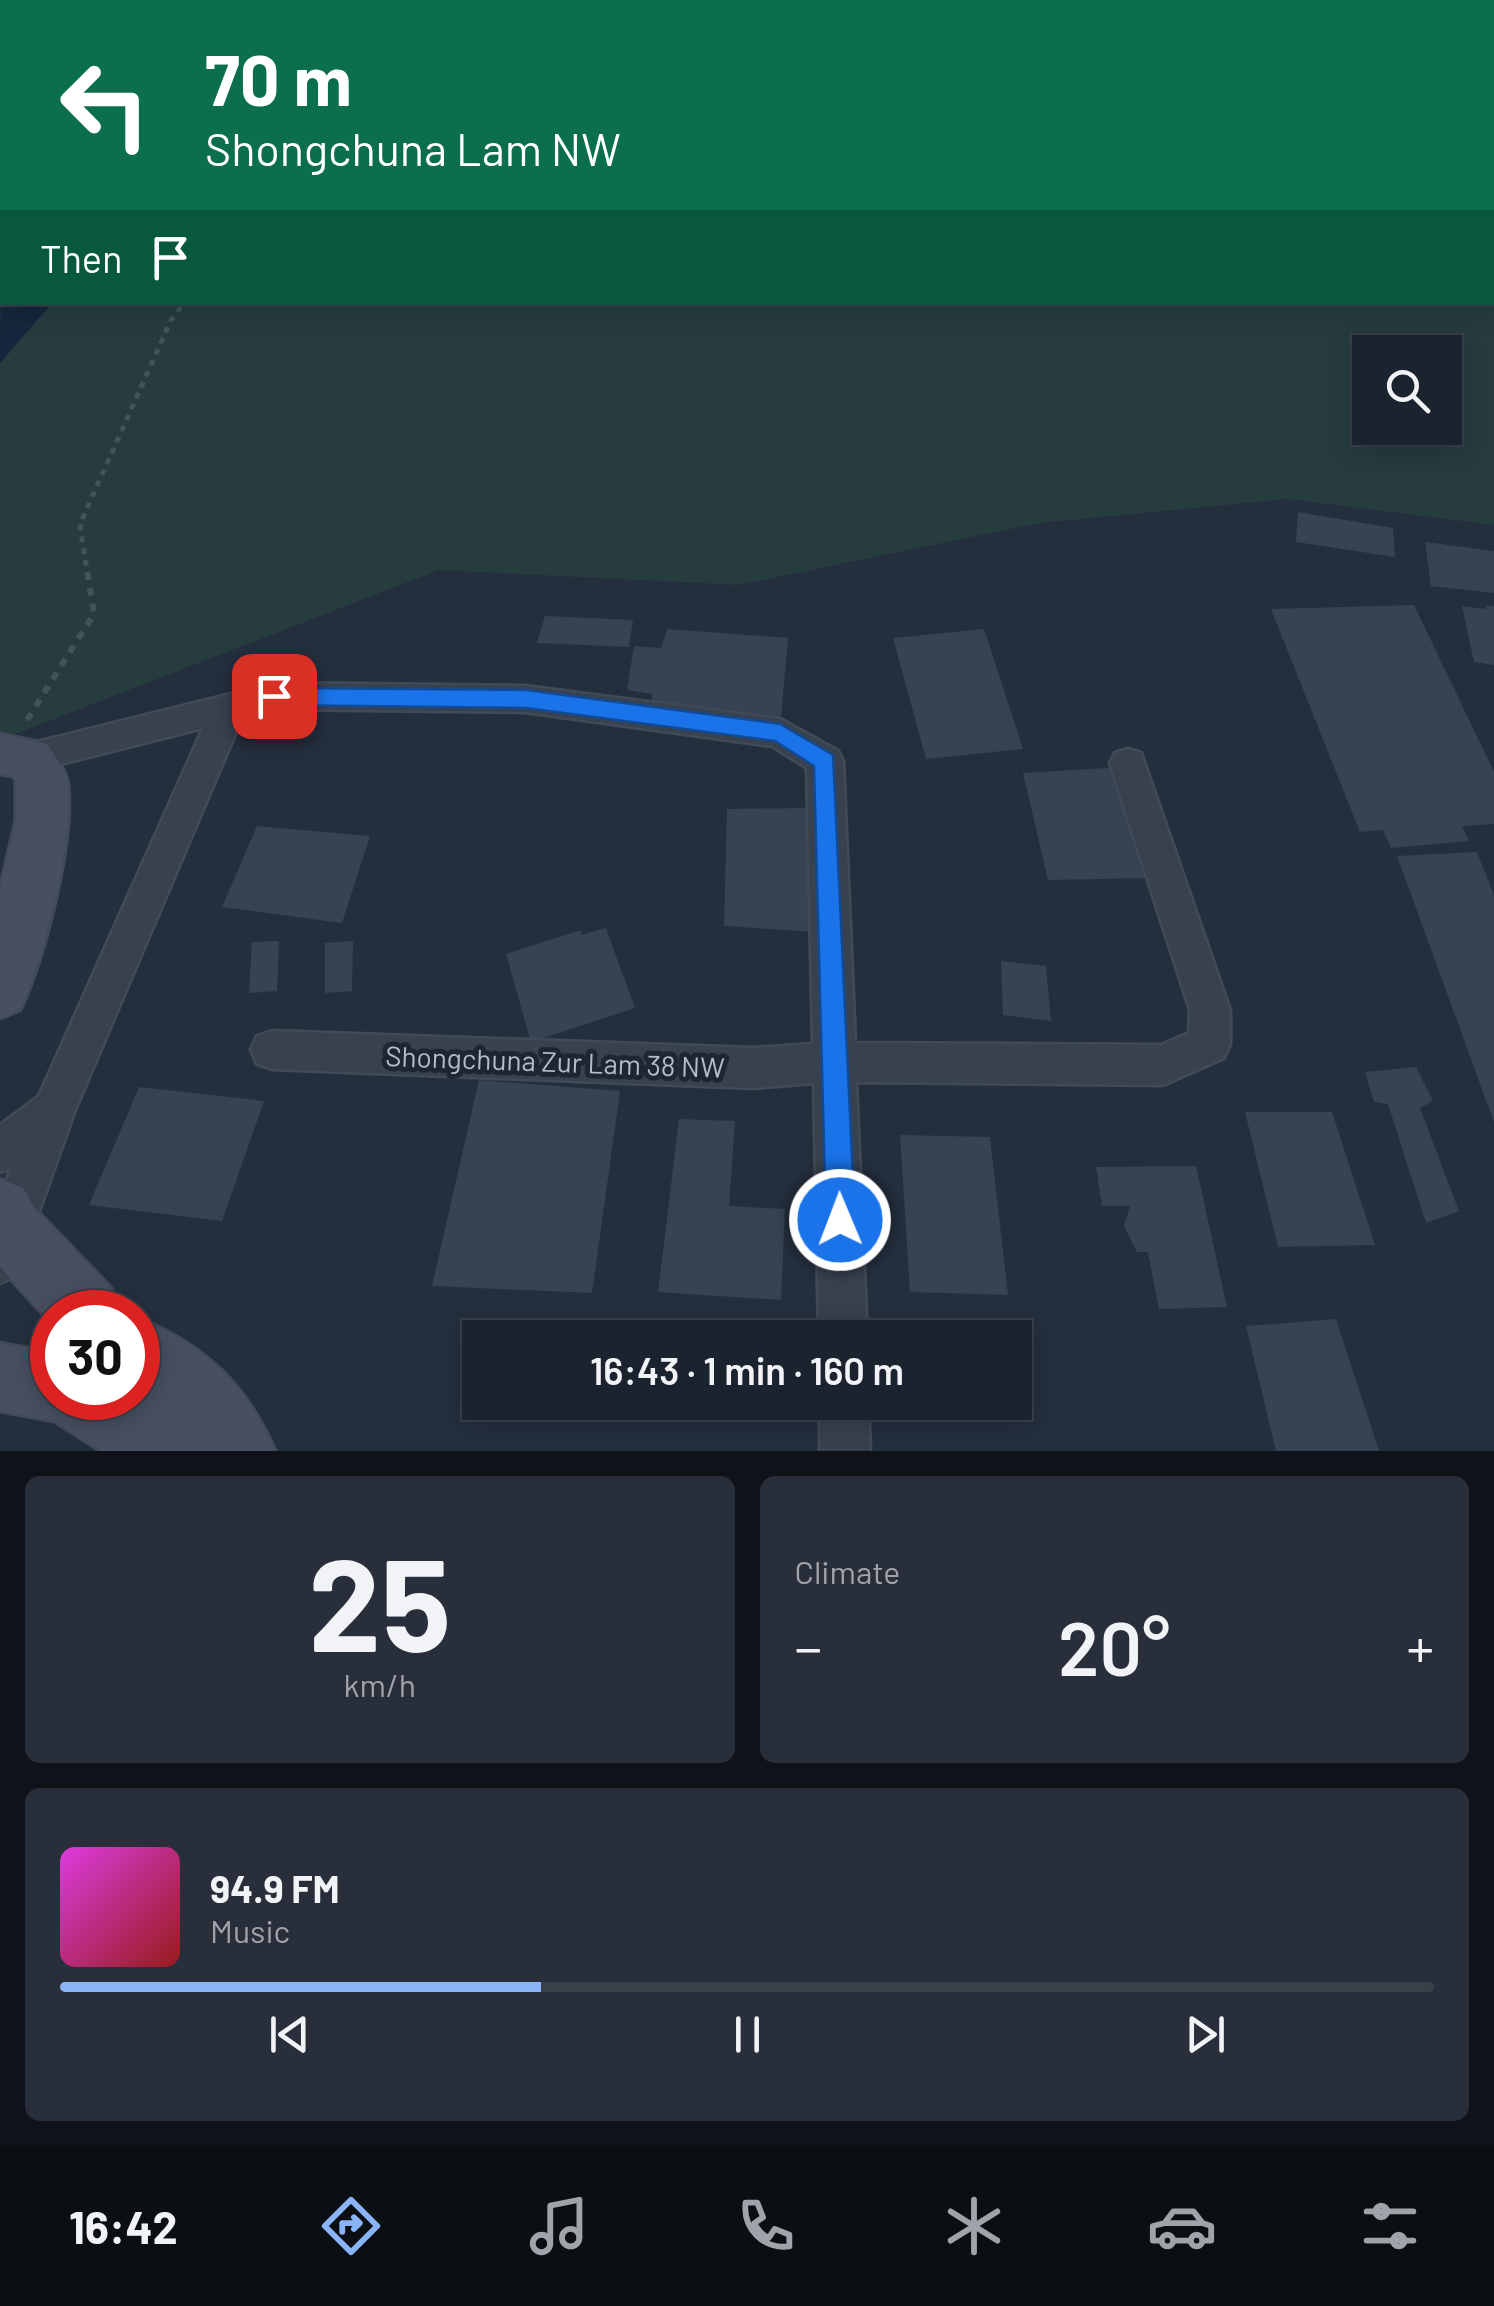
<!DOCTYPE html>
<meta charset="utf-8">
<style>
:root{--surface:#1b232e;--page:#282f3a;--text:#f1f3f6;--muted:#a0a4aa;--line:#39404a;--accent:#8ab4f8}
body{margin:0;font-family:Barlow,sans-serif;background:var(--page);color:var(--text);height:100vh;display:flex;flex-direction:column;font-size:38px;white-space:nowrap}
*{box-sizing:border-box;margin:0}
p{font-size:32px;color:var(--muted)}
.icon{flex:none;width:55px;height:55px;fill:none;stroke:currentColor;stroke-width:2;stroke-linecap:round;stroke-linejoin:round}
.map{position:relative;height:1451px;overflow:hidden}
.side{display:flex;flex-direction:column;gap:25px;padding:25px;background:#0f1319;flex:1}
.side>*{flex:none}
.hud{position:absolute;left:0px;top:0px;width:1495px;height:305px;box-shadow:0 5px 25px #0003,0 0 0 2px var(--line);background:#0b6e4f;color:#fff;overflow:hidden}
.fabs{position:absolute;left:1352px;top:335px;display:grid;gap:20px}
.fabs a{display:grid;place-items:center;width:110px;height:110px;border-radius:0px;background:var(--surface);box-shadow:0 5px 25px #0003,0 0 0 2px var(--line);font-size:50px}
.speed{position:absolute;left:30px;top:1290px;display:flex;gap:20px;font-size:50px;font-weight:700;text-align:center}
.speed>*{display:grid;place-content:center;width:130px;height:130px;border-radius:50%;background:var(--surface);box-shadow:0 5px 25px #0003,0 0 0 2px var(--line);line-height:1}
.speed .limit{border:15px solid #d22;background:#fff;color:#111}
.pin{position:absolute;display:grid;place-items:center;width:85px;height:85px;color:#fff;margin:-42px;border-radius:20px;box-shadow:0 5px 15px #0006}
.me{position:absolute;width:110px;margin:-55px;rotate:359deg;stroke-linejoin:round;filter:drop-shadow(0 0 8px #0008)}
.turn{display:flex;align-items:center;gap:35px;height:210px;padding:0 40px;font-size:45px}
.turn .icon{width:130px;height:130px;stroke-width:2.5}
.turn b{display:block;font-size:70px;line-height:85px}
.then{display:flex;align-items:center;height:95px;padding:0 40px;background:#0003;gap:20px;font-size:38px}
.big{font-size:75px;font-weight:600;line-height:1.1}
.side .tile{flex:1;display:flex;flex-direction:column;justify-content:center;gap:15px;min-width:0;padding:0 35px;border-radius:15px;background:var(--page)}
.side .dial{align-items:center;gap:0}
.dial b{font-size:130px;line-height:1}
.song{display:flex;align-items:center;gap:30px}
.cover{width:120px;height:120px;border-radius:15px;background:linear-gradient(135deg,hsl(300 70% 55%),hsl(0 70% 35%))}
.played{height:10px;border-radius:5px;background:linear-gradient(90deg,var(--accent) 35%,var(--line) 35%)}
.keys{display:flex;justify-content:space-around;direction:ltr}
.heat{display:flex;justify-content:space-between;align-items:center;font-size:55px;direction:ltr}
.side .tiles{flex:1;display:grid;gap:25px;grid-template-columns:1fr 1fr}
.tile:last-child{grid-column:span 2}
.trip{position:absolute;left:462px;top:1320px;width:570px;height:100px;border-radius:0px;background:var(--surface);box-shadow:0 5px 25px #0003,0 0 0 2px var(--line);font-weight:600;line-height:100px;text-align:center}
.tabs{display:flex;height:160px;justify-content:space-around;align-items:center;background:#0b0e12;color:var(--muted)}
.tabs .icon{width:70px;height:70px}
.tabs .current{color:var(--accent)}
.tabs b{font-size:45px;color:var(--text)}
.map>svg:first-child{display:block}
.green{fill:#263c3f;fill-rule:evenodd}
.water{fill:#17263c}
.building{fill:#364354}
.lines{fill:none;stroke-linecap:round;stroke-linejoin:round}
.minor-casing{stroke:#414a57;stroke-width:5}
.secondary-casing{stroke:#414a57;stroke-width:5}
.path-far2{stroke:#3f5557;stroke-width:4;stroke-dasharray:5 5;stroke-linecap:butt}
.path-far1{stroke:#3f5557;stroke-width:5;stroke-dasharray:6 6;stroke-linecap:butt}
.path{stroke:#3f5557;stroke-width:6;stroke-dasharray:8 8;stroke-linecap:butt}
.minor{fill:#38414e;fill-rule:evenodd}
.secondary{fill:#465061;fill-rule:evenodd}
.route{fill:#1a73e8;stroke:#114b97;stroke-width:2.5}
.labels{text-anchor:middle;dominant-baseline:central;stroke-width:10;stroke-linejoin:round;paint-order:stroke}
.street-label{font-size:28px;fill:#b4bcc9;stroke:#1d2633}
</style>
<div class="map">
<svg width="1494" height="1451" viewBox="0 0 1494 1451">
<rect width="100%" height="100%" fill="#242f3e"/>
<path class="green" d="M347,0H1494V525L1288,499L1040,523L739,585L439,570L0,740V363L52,303L1492,302V2H342ZM1370,352H1445V428H1370Z"/>
<path class="water" d="M2,229V302L52,303L0,363Z"/>
<path class="building" d="M1298,512L1393,528L1395,557L1296,542Z
M1425,542L1494,551V593L1431,586Z
M1414,605L1494,772V824L1462,826L1469,841L1391,848L1383,830L1360,832L1271,609Z
M1486,605L1494,606V665L1474,662L1462,606L1486,609Z
M545,616L633,620L629,647L537,643Z
M667,629L788,638L781,718L650,706L653,694L627,690L634,646L661,648Z
M984,629L1023,749L926,759L893,638Z
M1123,767L1153,878L1048,880L1023,773Z
M814,808L816,932L724,926L727,809Z
M257,826L370,836L342,923L222,907Z
M1477,852L1494,895V1122L1397,856Z
M606,928L635,1008L531,1042L506,954L581,930V935Z
M279,941L277,991L249,993L252,942Z
M353,941L352,991L325,993V943Z
M1001,961L1046,966L1051,1021L1003,1015Z
M1416,1067L1433,1101L1420,1108L1459,1211L1426,1223L1388,1104L1374,1102L1365,1072Z
M479,1080L620,1091L592,1293L432,1286Z
M139,1087L264,1101L222,1221L89,1205Z
M1245,1112H1332L1375,1245L1278,1247Z
M679,1119L735,1121L729,1206L785,1209L781,1300L658,1292Z
M900,1135L990,1137L1008,1295L910,1292Z
M1196,1166L1227,1307L1159,1309L1148,1252H1137L1124,1226L1130,1206H1102L1096,1167Z
M1336,1319L1379,1451H1276L1246,1326Z"/>
<g class="lines">
<defs>
<path id="minor" d="M275,683L525,686L780,719L838,751L843,761L855,1043L1161,1045L1189,1033L1190,1010L1110,763L1115,753L1128,749L1141,753L1230,1010V1044L1224,1058L1163,1085L856,1082L867,1338H819L814,1083L754,1088L272,1069L257,1064L251,1050L257,1036L272,1031L754,1048L813,1044L807,768L772,746L525,712L275,709L242,718L75,1110L16,1276L0,1283V1198L11,1168L0,1172V1125L39,1096L203,728L29,772L16,768L11,758L16,748L29,744Z
M820,1402H868L870,1451H820Z"/>
<path id="secondary" d="M0,734L47,744C55,756 66,770 68,785C74,842 45,957 20,1010L0,1018V889L16,820V781L13,776L0,774Z
M0,1179L23,1188L35,1209L111,1288L120,1312H52V1324L0,1267Z
M138,1318C204,1345 247,1385 275,1451H101L54,1421L0,1411V1343L52,1353V1398H138Z"/>
</defs>
<use href="#minor" class="minor-casing"/>
<use href="#secondary" class="secondary-casing"/>
<path class="path-far2" d="M1254,0L1269,2
M490,2L494,0"/>
<path class="path-far1" d="M86,566L80,524L171,320L185,302"/>
<path class="path" d="M27,720L94,614L86,563"/>
<use href="#minor" class="minor"/>
<use href="#secondary" class="secondary"/>
</g>
<path class="route" d="M274,688L526,690L780,724L833,755L855,1220L851,1230L840,1234L830,1230L826,1220L814,766L775,741L526,708L274,705L263,696Z"/>
<g class="labels">
<g class="street-label">
<text transform="translate(555 1061) rotate(2)">Shongchuna Zur Lam 38 NW</text>
</g>
</g>
</svg>
<div class="fabs">
<a><svg class="icon" aria-label="search" viewBox="0 0 24 24"><circle cx="10" cy="10" r="6"/><path d="M15 15l6 6"/></svg></a>
</div>
<div class="speed"><div class="limit">30</div></div>
<div class="pin" style="left:274px;top:696px;background:#d93025"><svg class="icon" aria-label="arrive" viewBox="0 0 24 24"><path d="M6 21V4h12l-3 4 3 4H6"/></svg></div>
<svg class="me" style="left:840px;top:1220px" viewBox="-20 -20 40 40"><circle r="17" fill="#1a73e8" stroke="#fff" stroke-width="3"/><path d="M0-11L8 9 0 5-8 9z" fill="#fff"/></svg>
<div class="trip">16:43 · 1 min · 160 m</div>
<div class="hud">
<div class="turn"><svg class="icon" aria-label="left" viewBox="0 0 24 24"><path d="M17 20v-9H6M10 6l-5 5 5 5"/></svg><div><b>70 m</b>Shongchuna Lam NW</div></div>
<div class="then">Then<svg class="icon" aria-label="arrive" viewBox="0 0 24 24"><path d="M6 21V4h12l-3 4 3 4H6"/></svg></div>
</div>
</div>
<section class="side">
<div class="tiles">
<div class="tile dial"><b>25</b><p>km/h</p></div>
<div class="tile"><p>Climate</p>
<div class="heat"><a>−</a><b class="big">20°</b><a>+</a></div>
</div>
<div class="tile">
<div class="song"><i class="cover"></i><div><b>94.9 FM</b><p>Music</p></div></div>
<div class="played"></div>
<div class="keys"><svg class="icon" aria-label="previous" viewBox="0 0 24 24"><path d="M18 5L8 12l10 7zM5 5v14"/></svg><svg class="icon" aria-label="pause" viewBox="0 0 24 24"><path d="M8 5v14M16 5v14"/></svg><svg class="icon" aria-label="next" viewBox="0 0 24 24"><path d="M6 5l10 7-10 7zM19 5v14"/></svg></div>
</div>
</div>
</section>
<nav class="tabs">
<b>16:42</b>
<svg class="icon current" aria-label="directions" viewBox="0 0 24 24"><path d="M12 3l9 9-9 9-9-9zM9 14v-3h6M13 9l2 2-2 2"/></svg>
<svg class="icon" aria-label="music" viewBox="0 0 24 24"><path d="M9 18V5l10-2v13"/><circle cx="6" cy="18" r="3"/><circle cx="16" cy="16" r="3"/></svg>
<svg class="icon" aria-label="phone" viewBox="0 0 24 24"><path d="M5 4h4l2 5-3 2q2 4 5 5l2-3 5 2v4C11 20 4 13 5 4z"/></svg>
<svg class="icon" aria-label="climate" viewBox="0 0 24 24"><path d="M12 3v18M4 7l16 10M4 17L20 7"/></svg>
<svg class="icon" aria-label="car" viewBox="0 0 24 24"><path d="M5 17H2v-5l4-1 3-4h7l3 4 3 1v5h-3M9 17h6M6 11h13"/><circle cx="7" cy="17" r="2"/><circle cx="17" cy="17" r="2"/></svg>
<svg class="icon" aria-label="filters" viewBox="0 0 24 24"><path d="M4 7h16M4 17h16"/><circle cx="9" cy="7" r="2"/><circle cx="15" cy="17" r="2"/></svg>
</nav>
